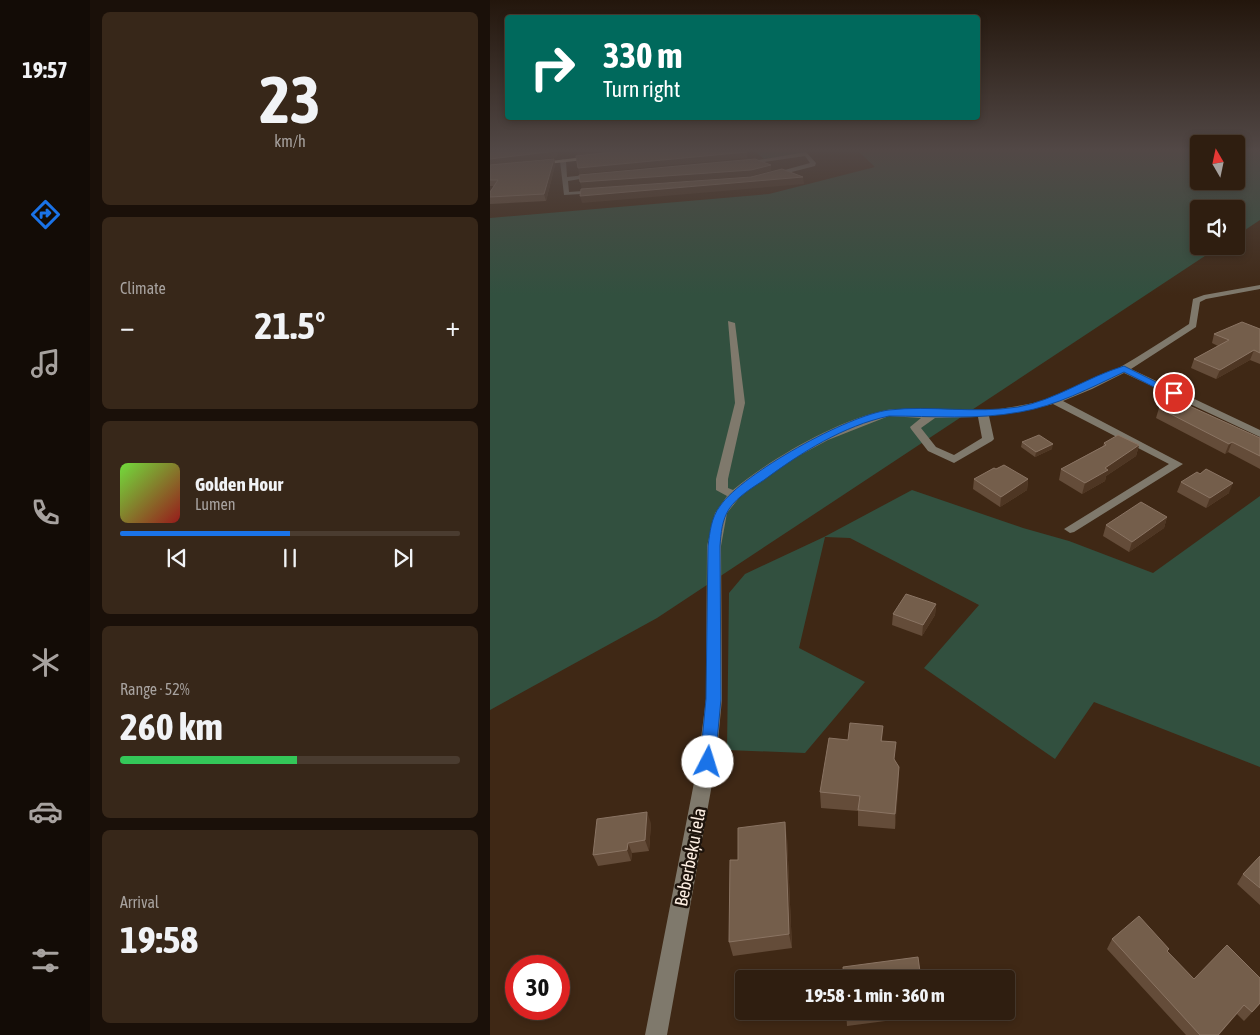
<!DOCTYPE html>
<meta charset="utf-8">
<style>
:root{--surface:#2f1e10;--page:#372719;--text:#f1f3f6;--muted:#a7a29f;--line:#4a3c30;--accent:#1a73e8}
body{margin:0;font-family:"Asap Condensed",sans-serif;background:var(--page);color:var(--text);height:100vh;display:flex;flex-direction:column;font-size:19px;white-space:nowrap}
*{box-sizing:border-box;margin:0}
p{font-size:16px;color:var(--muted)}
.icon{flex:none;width:28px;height:28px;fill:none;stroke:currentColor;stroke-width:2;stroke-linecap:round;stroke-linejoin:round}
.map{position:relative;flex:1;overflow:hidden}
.side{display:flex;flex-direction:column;gap:12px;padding:12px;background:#1a1009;width:400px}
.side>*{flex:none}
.hud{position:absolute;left:15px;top:15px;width:475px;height:105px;border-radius:5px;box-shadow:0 2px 8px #0003,0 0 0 1px var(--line);background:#00695c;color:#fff;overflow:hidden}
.needle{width:32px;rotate:351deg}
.tools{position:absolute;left:700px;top:135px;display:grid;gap:10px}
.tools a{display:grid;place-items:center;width:55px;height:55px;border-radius:5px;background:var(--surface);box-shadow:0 2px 8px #0003,0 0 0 1px var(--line);font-size:25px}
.speed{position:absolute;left:15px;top:955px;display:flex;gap:10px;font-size:25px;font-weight:700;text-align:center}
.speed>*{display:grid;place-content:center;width:65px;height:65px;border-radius:50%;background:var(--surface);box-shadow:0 2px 8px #0003,0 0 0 1px var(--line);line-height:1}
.speed .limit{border:8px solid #d22;background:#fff;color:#111}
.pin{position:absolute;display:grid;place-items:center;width:42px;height:42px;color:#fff;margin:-21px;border:2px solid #fff;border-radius:50%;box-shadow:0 1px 5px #0007}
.me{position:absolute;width:55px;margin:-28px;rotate:5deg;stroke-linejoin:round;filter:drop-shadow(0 0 4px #0008)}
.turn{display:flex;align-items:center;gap:18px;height:105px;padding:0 15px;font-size:22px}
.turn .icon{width:65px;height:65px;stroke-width:2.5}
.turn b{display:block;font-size:35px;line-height:42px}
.big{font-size:38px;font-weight:700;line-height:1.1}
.side .card{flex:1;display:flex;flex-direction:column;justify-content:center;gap:8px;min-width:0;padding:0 18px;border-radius:8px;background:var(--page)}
.side .dial{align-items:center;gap:0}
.dial b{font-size:65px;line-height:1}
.song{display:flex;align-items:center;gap:15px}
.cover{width:60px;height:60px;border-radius:8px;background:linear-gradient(135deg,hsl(100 70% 55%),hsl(0 70% 35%))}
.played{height:5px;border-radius:2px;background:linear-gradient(90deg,var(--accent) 50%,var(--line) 50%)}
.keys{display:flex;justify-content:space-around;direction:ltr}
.heat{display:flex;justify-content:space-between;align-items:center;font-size:28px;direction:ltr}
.charge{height:8px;border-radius:4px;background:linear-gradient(90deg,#34c759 52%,var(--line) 0)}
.trip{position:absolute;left:245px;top:970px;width:280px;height:50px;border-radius:5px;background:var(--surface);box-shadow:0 2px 8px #0003,0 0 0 1px var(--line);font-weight:700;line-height:50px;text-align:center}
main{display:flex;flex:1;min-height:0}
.tab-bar{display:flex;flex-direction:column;width:90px;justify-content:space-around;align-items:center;background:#130c06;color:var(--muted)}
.tab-bar .icon{width:35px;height:35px}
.tab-bar .on{color:var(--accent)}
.tab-bar b{font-size:22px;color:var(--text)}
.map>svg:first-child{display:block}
.green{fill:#32503f}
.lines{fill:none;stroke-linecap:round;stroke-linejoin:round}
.minor{fill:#7f796c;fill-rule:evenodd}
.major{fill:#d1c4aa;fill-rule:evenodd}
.wall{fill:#644c39}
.shaded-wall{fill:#4e3623}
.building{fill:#745e4b;stroke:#8a7463}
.route{fill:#1a73e8;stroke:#114b97}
.labels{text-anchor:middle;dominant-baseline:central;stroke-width:5;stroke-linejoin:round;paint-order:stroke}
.street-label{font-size:18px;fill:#fdeee2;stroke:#1e140c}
</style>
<main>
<nav class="tab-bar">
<b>19:57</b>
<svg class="icon on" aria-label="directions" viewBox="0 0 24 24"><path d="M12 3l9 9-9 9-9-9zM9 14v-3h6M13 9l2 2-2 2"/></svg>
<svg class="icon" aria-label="music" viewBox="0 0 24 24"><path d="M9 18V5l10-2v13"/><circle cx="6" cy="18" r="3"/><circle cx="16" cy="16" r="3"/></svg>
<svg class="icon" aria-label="phone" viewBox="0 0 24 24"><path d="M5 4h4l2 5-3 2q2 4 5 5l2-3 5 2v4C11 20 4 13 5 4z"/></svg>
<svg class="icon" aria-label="climate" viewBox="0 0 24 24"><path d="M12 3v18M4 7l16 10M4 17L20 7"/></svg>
<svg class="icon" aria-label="car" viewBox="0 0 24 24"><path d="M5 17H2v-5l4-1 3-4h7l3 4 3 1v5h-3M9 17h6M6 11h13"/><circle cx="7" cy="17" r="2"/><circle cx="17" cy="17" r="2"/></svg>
<svg class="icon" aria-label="filters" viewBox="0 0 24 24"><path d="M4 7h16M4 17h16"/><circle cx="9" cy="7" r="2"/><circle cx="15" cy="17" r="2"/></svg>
</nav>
<section class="side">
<div class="card dial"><b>23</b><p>km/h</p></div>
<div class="card"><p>Climate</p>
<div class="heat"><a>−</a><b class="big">21.5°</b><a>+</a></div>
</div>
<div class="card">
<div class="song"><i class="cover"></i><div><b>Golden Hour</b><p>Lumen</p></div></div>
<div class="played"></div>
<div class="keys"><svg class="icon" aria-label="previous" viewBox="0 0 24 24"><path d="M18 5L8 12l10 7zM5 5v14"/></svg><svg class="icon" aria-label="pause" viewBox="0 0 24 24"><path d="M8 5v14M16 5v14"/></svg><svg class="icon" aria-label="next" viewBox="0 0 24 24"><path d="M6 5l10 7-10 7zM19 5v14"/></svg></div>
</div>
<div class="card"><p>Range · 52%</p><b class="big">260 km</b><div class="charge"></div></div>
<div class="card"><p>Arrival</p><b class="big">19:58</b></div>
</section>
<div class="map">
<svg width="770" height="1035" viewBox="0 0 770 1035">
<rect width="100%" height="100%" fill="#3f2815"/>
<path class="green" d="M263,150H312L315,153L274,159Z
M367,150H709V181H746V150H770V220L746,236V209H709V246H730L167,618L0,710V218L279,194L385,167Z
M422,490L533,528L579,541L663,573L770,496V767L604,702L565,759L434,668L489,605L360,538L335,537L309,648L375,682L315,753L237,750L239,593L255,574L334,537Z"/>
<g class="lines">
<path class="minor" d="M316,152L326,163L325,166L282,177L280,174L320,163L315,156L254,165L251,163Z
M73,159L76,161L77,177L105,174L108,176L78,181L79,192L106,190L108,193L74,195L70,161Z
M770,285V289L716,299L710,302L706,327L641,369L770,430V437L634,373L602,389L573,401L693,464L584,532L580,533L574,529L679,464L563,404L529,412L499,416L504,439L502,441L464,463L438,451L421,429L420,427L431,418L399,416L338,440L288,467L267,482L249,498L237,513L231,546L232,699L226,762L177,1035H155L208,762L216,699L217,546L225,513L237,496L226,490V479L245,403L238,321L245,323L255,403L238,479V488L243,490C282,458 347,420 397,410C411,408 435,411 450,412C482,413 516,409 548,402C602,389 652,354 699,324L703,299L714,295ZM488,417L492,438L464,455L446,447L431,428L445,418Z"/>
<path class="major" d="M102,156L104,159L47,165L44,163Z"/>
</g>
<path class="wall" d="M0,150L67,157L7,164L64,159L65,165L56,201L0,204V192L4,186H0Z
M770,329V364L760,360L726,379L701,368L704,359L728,346L722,343L724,334Z
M669,408L770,438V469L738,452L735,454L666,418Z
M532,442L562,449L545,457L531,447Z
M614,443L649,445L646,456L616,476L615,481L592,494L569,480L571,469L613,446Z
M506,469L538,479L537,490L510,507L483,489L484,479Z
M691,482L739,493L716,508L687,492Z
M677,517L674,528L639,552L613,536L616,525Z
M446,604L445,615L432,636L402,625L403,614Z
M393,726L392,741L409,767L405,829L368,826V811L331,808L330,792L358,740Z
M161,823L159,851L142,853L141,861L108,866L103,855Z
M297,838L302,948L243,956L239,942L248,860Z
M770,856V905L747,884L753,874Z
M622,939L677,951L704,979L770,1004L754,1021L747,1014L729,1035H696L617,949Z
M356,1011H435L434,1016L357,1026Z"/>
<path class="shaded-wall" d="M66,150H69L67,157L0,165V159Z
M86,150H151L87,156Z
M257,152V158L89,174L88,168Z
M64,159L65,165L56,201L54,194Z
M281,165V171L262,176L92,189L90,182Z
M313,177L314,184L92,203L90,196Z
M764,350L760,360L726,379L730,370Z
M742,442L738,452L735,454L739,444Z
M563,444L562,449L545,457L546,452Z
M649,445L646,456L616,476L615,481L592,494L595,483L615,468Z
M538,479L537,490L510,507L511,497Z
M743,483L739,493L716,508L720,498Z
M677,517L674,528L639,552L642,542Z
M446,604L445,615L432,636L433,625Z
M409,767V783L405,829V814Z
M157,812L161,823L159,851L155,840Z
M295,822L297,838L302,948L299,934Z
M138,843L142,853L141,861L137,850Z"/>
<path class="building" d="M0,150H66V151L0,159Z
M142,150H231L232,153L254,150L257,152L88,168L86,156Z
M64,159L54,194L0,197V192L8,180H0V165Z
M265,159L281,165L261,170L90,182L89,175Z
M292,169L313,177L90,196L91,189L261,177Z
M752,322L770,329V353L764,350L730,370L704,359L739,340L724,334Z
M684,399L770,438V456L742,442L739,444L669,408Z
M549,435L563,444L546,452L532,442Z
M628,435L649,445L615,468L618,470L595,483L571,469L616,445L614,443Z
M514,465L538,479L511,497L484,479L504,468L506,469Z
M716,469L743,483L720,498L691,482L707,472L710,474Z
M651,502L677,517L642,542L616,525Z
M416,594L446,604L433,625L403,614Z
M360,723L393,726L391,741L406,742L404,759L409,767L405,814L368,810L370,796L330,792L339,738L358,740Z
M157,812L155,840L138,843L137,850L103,855L107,819Z
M295,822L299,934L239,942L240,860H248V828Z
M770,856V888L753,874Z
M649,916L679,949L677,951L704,979L737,945L770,978V1003L762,1012L754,1005L728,1035H710L622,939Z
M428,957L431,979H354L353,967Z
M356,1011H404L357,1017Z"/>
<linearGradient id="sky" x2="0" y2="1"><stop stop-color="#23160c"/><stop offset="0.51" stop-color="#524846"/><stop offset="1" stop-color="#524846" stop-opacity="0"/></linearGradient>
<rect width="770" height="295" fill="url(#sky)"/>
<path class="route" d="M634,366L688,393L680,395L634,372C600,388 566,406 530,412C487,420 442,416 399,416C353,426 312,452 274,480C262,488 248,496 239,509C232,520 231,533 230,546L231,699L225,762L223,766L218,768L212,766L210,762L216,699L218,546C220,532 221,518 230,506C253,473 358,415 399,410C441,405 484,414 528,407C566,400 597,377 634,366Z"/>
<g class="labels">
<g class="street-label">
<text transform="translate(200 857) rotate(-79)">Beberbeķu iela</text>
</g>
</g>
</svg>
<div class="tools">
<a><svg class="needle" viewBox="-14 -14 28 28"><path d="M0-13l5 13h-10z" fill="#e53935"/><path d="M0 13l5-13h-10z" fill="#a7a29f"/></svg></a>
<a><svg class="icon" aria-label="sound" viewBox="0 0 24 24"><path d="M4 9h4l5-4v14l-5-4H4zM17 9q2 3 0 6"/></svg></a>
</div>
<div class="speed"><div class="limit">30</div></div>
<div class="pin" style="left:684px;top:393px;background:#d93025"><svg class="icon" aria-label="arrive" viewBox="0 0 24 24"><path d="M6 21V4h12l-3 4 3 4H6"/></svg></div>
<svg class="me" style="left:218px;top:762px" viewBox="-20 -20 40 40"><circle r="19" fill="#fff"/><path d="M0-13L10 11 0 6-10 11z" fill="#1a73e8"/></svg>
<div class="trip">19:58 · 1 min · 360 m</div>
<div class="hud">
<div class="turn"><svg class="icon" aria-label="right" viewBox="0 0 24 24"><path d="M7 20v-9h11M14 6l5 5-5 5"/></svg><div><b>330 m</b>Turn right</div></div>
</div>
</div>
</main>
